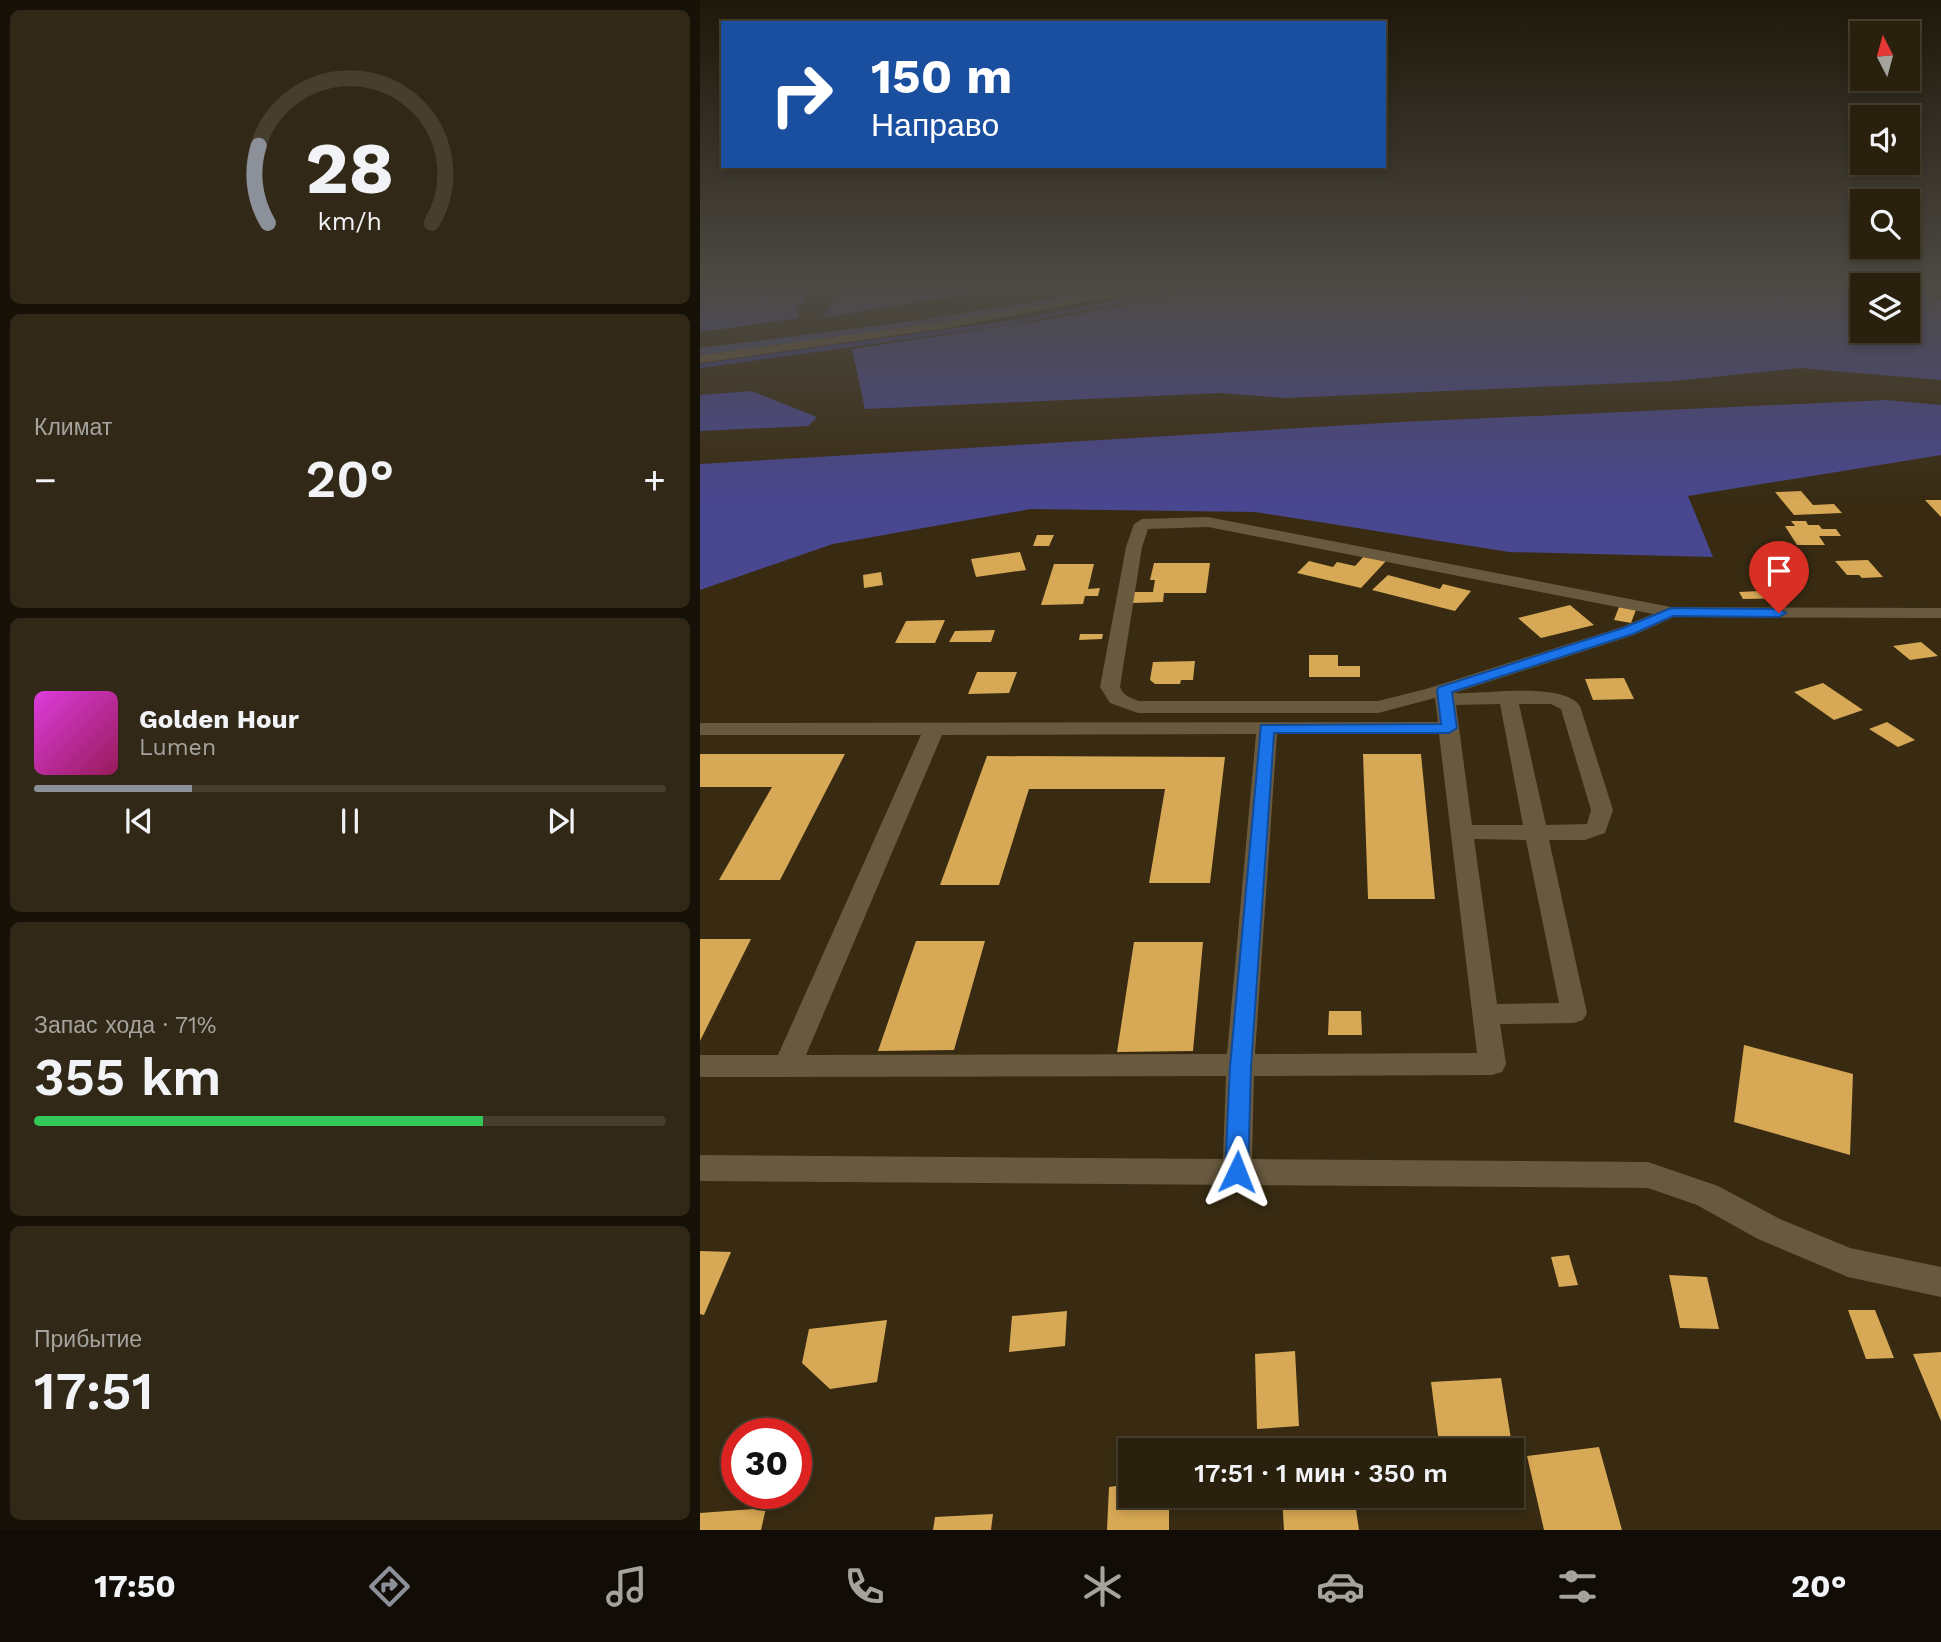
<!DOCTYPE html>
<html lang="ru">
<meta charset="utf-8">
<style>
:root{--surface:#2a200e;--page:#322817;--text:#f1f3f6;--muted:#a5a39e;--line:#463e2e;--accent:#8c9099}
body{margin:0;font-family:"Work Sans",sans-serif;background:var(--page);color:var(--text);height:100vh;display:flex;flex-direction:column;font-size:26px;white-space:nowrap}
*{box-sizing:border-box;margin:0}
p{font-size:23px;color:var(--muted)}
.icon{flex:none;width:38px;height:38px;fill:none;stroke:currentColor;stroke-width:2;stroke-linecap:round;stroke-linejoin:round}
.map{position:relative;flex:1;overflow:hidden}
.drawer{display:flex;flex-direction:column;gap:10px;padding:10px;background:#171208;width:700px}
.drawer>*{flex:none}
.top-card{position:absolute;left:21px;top:21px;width:665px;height:147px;border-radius:0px;box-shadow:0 4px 10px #0003,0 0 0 2px var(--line);background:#1a4fa0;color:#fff;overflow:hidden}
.needle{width:46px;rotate:354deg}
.tools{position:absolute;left:1150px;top:21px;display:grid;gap:14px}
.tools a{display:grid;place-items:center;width:70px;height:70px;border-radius:0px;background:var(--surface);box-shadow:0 4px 10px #0003,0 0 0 2px var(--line);font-size:35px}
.speed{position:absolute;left:21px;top:1418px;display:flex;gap:14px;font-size:35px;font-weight:700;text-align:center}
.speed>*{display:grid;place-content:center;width:91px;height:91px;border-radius:50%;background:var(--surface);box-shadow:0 4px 10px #0003,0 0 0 2px var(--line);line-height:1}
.speed .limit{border:10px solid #d22;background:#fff;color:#111}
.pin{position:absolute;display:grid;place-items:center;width:60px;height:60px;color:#fff;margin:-72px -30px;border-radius:50% 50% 50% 0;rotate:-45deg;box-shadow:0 0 7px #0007}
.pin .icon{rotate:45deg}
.me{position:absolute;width:77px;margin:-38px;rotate:2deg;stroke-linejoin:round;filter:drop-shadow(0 0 5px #0008)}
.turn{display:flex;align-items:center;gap:24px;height:147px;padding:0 35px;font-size:32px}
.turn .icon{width:91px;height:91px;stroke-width:2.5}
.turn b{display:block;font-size:49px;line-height:60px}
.big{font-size:52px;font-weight:600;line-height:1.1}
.drawer .tile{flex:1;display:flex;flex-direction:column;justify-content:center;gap:10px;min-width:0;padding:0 24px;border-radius:10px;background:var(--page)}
.drawer .dial{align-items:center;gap:0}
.dial svg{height:182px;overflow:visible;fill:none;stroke:var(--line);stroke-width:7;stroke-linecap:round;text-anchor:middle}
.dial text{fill:var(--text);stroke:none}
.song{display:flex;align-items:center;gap:21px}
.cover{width:84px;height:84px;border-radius:10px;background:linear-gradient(135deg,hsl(300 70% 55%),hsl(330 70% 35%))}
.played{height:7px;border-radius:4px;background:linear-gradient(90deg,var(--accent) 25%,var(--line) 25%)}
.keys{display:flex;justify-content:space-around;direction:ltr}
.heat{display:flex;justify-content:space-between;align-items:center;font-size:38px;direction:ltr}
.charge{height:10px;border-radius:5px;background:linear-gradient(90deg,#34c759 71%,var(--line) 0)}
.trip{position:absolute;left:418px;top:1438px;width:406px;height:70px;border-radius:0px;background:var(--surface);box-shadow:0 4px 10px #0003,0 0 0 2px var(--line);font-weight:600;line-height:70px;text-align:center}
.dock{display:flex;height:112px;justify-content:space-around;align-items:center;background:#110d06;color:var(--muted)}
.dock .icon{width:49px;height:49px}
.dock .selected{color:var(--accent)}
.dock b{font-size:32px;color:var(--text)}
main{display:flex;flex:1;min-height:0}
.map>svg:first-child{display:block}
.green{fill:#4a4b79}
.forest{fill:#49478f}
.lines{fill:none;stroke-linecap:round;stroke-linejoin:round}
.stream{stroke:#3f3d83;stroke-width:4.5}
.building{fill:#d7a855}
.street{fill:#68593f;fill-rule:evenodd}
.secondary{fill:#68593f;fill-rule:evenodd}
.route{fill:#1a73e8;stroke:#114b97;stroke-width:2}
</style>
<main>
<section class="drawer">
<div class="tile dial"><svg viewBox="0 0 100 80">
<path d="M14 69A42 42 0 1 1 86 69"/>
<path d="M14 69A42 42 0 0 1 10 35" stroke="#8c9099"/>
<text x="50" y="56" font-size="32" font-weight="700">28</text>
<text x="50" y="72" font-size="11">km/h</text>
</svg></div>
<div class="tile"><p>Климат</p>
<div class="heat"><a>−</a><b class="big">20°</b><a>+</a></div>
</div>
<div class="tile">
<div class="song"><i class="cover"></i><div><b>Golden Hour</b><p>Lumen</p></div></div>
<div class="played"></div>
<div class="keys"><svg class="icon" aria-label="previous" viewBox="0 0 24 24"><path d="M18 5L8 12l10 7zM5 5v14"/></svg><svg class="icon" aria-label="pause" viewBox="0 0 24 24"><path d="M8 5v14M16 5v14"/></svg><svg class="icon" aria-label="next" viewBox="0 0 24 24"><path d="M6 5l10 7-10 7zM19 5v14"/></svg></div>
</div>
<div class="tile"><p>Запас хода · 71%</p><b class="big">355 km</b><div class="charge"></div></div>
<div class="tile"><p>Прибытие</p><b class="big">17:51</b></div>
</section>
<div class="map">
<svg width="1241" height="1530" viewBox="0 0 1241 1530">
<rect width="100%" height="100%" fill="#382b12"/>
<path class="green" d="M423,286H452L226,326L0,355V348L221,320Z"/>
<path class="forest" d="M0,286H113L97,310L99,318L0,332Z
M142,286H315L122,318Z
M519,286H1162V331H1208V286H1210L1241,299V380L1100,368L974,381L585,398L520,393L165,409L152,349L352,319Z
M51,391L117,417L108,426L0,431V395Z
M1186,400L1241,405V455L988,496L1013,557L809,552L555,512L331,509L133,544L0,590V464L701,422Z"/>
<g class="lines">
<path class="stream" d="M0,366L314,322L500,286"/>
</g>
<path class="building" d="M1101,491L1113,505L1134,504L1142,513L1094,515L1075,492Z
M1225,500H1241V517Z
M1091,521H1106L1108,525H1119L1122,529H1136L1141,536H1119L1125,545H1097L1085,526H1095Z
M337,535H354L349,546H333Z
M320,552L326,570L276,577L271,559Z
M665,555L687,560L661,588L597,573L609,561L633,567L637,562L655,566Z
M1168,560L1183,577L1162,578L1159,575H1147L1135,561Z
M454,563H510L506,593H464L463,602L432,603L434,592H453L455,580H450Z
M354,564H394L388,589L400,588L398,596H385L383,604L341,605Z
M181,572L183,585L164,588L163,575Z
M688,575L740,589L743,584L771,591L755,611L672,590Z
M1055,583H1081L1091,598L1043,599L1039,592L1060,591Z
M870,605L894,625L841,638L818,618Z
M919,607L936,610L931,623L914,620Z
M245,620L235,643H195L206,621Z
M295,630L291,642H249L255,631Z
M380,634H403L402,639L379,640Z
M1221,642L1238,656L1210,660L1193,646Z
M609,655H638V666H660V677H609Z
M495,661L493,680H481L480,684H455L450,680L453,662Z
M277,672H317L309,693L268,694Z
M924,678L934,699L893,700L885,679Z
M1123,683L1163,710L1134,720L1094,692Z
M1187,722L1215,740L1198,747L1169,729Z
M0,754H145L80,880H19L72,787H0Z
M663,754H721L735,899H668Z
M287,756L525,757L510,883H449L465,789H329L299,885H240Z
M0,939H51L0,1041Z
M216,941H285L254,1050L178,1051Z
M434,942H503L493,1051L417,1052Z
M629,1011H661L662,1035H628Z
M1044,1045L1153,1074L1150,1155L1034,1122Z
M0,1251L31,1252L4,1315L0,1314Z
M869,1255L878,1285L859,1287L851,1257Z
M969,1275L1007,1277L1019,1329L980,1328Z
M1148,1310H1175L1194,1358L1166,1359Z
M367,1311L365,1346L309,1352L312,1316Z
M187,1320L177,1382L130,1389L102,1363L109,1329Z
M595,1351L599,1426L557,1429L555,1354Z
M1241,1352V1421L1213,1354Z
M801,1378L813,1451H740L731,1382Z
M899,1447L922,1530H844L827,1456Z
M430,1484V1496H469V1530H407L409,1487Z
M582,1496H654L659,1530H584Z
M66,1508L61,1530H0V1513Z
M293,1514L291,1530H233L235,1517Z"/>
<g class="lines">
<path class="street" d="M508,517L971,607L1241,608V618L974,617L934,635L754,693C784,695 861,681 880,706L913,810L905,833L885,840H849L887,1013L883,1020L874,1023L800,1024L806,1064L802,1072L792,1075L554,1076L552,1159L948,1162L1018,1186L1080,1219L1150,1248L1241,1267V1297L1148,1277L1058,1239L997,1205L948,1188L0,1181V1155L523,1159L526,1076L0,1077V1055H78L221,735H0V723L738,722L735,698L678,713H438L410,703L400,687L426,547L434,524L442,519ZM508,527L953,614L922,627L726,689L678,701H439C431,698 423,696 420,687L442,547L448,529ZM800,704L823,825H772L756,705ZM819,704H851L861,709L891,810L887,824L846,825ZM556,734L527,1054L106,1055L242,735ZM577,734H739L777,1053L555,1054ZM774,839L826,840L859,1003L797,1004Z"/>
<path class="secondary" d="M447,286H470L247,328L0,363V355L247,322Z"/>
</g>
<linearGradient id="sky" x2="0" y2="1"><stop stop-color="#1f180a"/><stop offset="0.57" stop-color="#4d4a44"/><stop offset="1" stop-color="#4d4a44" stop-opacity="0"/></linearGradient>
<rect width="1241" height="500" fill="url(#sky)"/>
<path class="route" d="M971,608L1079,609L1086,613L1079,617L973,616L933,634L752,692L757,728L749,733H574L551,1067L548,1172L545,1179L537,1182L528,1179L525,1172L530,1067L561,725L741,724L737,690L739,687L923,628Z"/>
</svg>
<div class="tools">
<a><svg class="needle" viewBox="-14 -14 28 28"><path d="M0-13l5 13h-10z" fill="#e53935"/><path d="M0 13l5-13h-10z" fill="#a5a39e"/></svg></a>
<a><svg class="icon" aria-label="sound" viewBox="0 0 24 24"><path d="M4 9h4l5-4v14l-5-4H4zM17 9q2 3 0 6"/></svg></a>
<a><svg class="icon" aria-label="search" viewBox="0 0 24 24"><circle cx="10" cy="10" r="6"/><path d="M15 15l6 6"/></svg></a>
<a><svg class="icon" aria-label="layers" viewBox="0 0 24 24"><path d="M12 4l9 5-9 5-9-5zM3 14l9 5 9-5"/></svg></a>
</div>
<div class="speed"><div class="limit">30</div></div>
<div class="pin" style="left:1079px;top:613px;background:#d93025"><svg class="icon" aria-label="arrive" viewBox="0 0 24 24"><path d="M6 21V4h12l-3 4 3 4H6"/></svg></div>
<svg class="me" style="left:537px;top:1172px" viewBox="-20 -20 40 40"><path d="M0-17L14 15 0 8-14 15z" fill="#1a73e8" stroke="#fff" stroke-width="4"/></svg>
<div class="trip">17:51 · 1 мин · 350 m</div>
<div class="top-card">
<div class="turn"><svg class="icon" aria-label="right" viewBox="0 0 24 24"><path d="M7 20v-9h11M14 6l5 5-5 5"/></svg><div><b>150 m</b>Направо</div></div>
</div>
</div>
</main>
<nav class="dock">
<b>17:50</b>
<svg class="icon selected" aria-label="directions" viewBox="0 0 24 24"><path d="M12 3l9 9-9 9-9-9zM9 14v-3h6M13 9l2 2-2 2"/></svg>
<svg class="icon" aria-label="music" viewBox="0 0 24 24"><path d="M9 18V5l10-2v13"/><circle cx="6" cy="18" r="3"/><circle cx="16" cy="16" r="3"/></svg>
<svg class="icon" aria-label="phone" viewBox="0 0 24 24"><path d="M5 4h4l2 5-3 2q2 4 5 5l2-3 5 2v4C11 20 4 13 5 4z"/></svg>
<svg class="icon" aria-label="climate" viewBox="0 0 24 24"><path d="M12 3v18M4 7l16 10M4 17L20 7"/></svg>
<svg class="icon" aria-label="car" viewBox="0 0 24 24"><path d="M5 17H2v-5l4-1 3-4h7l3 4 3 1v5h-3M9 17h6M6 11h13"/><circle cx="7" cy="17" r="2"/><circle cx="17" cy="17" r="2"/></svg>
<svg class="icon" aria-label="filters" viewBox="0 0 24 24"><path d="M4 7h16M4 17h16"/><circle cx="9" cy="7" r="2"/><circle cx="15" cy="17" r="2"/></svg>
<b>20°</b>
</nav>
